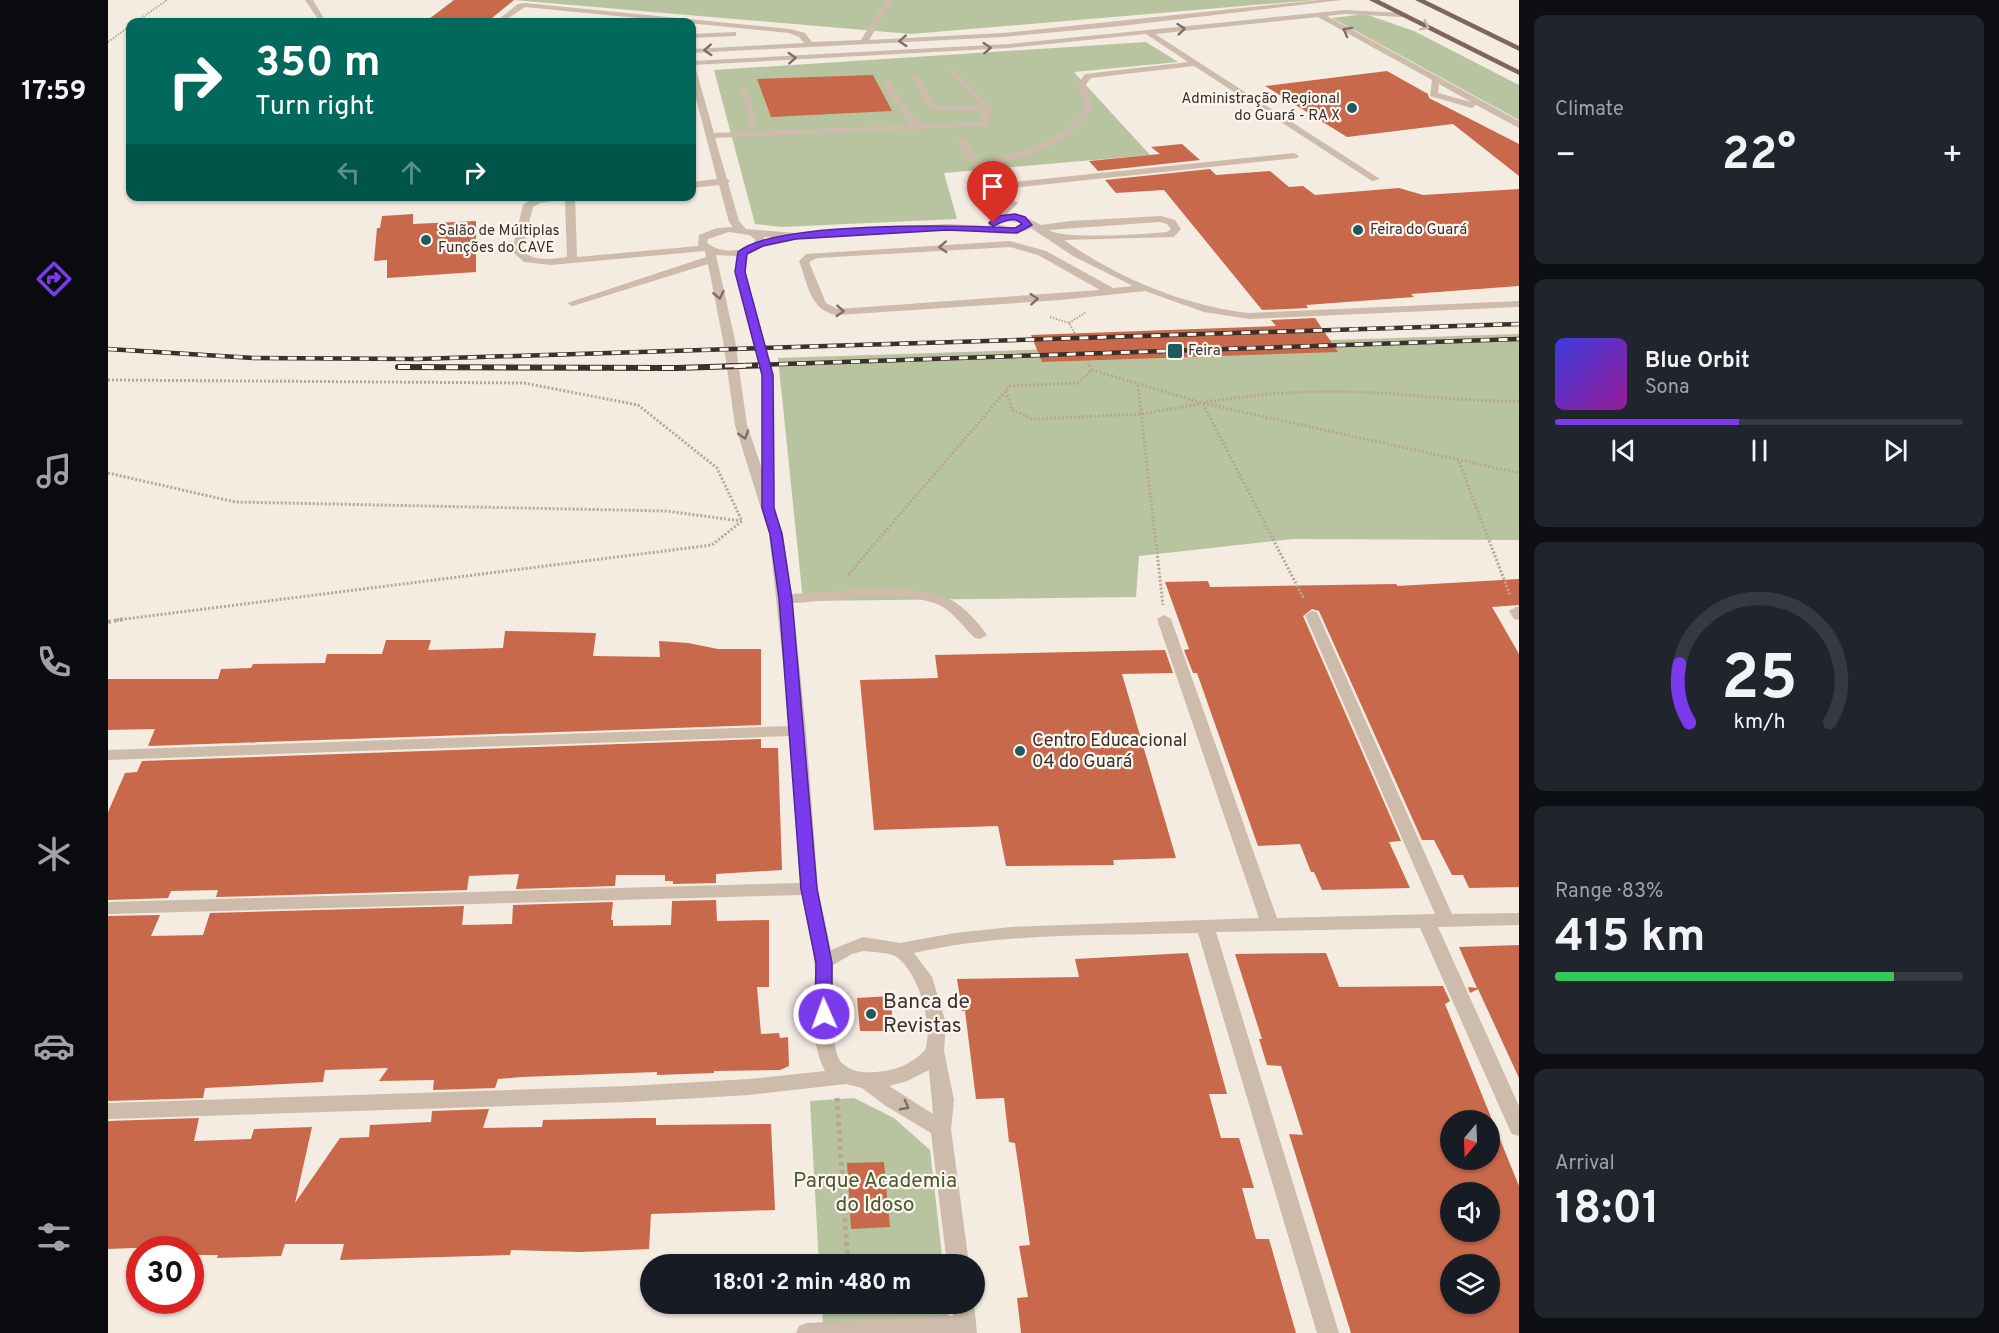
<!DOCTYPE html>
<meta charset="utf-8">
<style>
:root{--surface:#171b24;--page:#20242c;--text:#f1f3f6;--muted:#9ea1a6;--line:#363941;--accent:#7c3aed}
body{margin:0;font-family:Overpass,sans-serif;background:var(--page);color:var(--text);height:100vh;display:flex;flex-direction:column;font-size:22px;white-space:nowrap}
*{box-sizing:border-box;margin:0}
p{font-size:20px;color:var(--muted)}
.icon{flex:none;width:33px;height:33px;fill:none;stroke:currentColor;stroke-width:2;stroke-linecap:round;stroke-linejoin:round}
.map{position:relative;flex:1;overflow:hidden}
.details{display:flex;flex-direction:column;gap:15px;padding:15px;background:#0d0f14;width:480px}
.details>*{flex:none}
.hud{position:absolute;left:18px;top:18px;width:570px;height:183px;border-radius:12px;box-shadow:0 2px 4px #0004;background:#00695c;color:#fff;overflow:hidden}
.needle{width:39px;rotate:199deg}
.controls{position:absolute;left:1332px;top:1110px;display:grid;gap:12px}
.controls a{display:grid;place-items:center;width:60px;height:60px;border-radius:50%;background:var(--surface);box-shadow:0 2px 4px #0004;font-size:30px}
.speed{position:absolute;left:18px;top:1236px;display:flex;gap:12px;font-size:30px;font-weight:700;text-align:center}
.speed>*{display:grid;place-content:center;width:78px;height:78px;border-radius:50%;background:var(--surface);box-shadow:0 2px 4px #0004;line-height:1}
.speed .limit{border:9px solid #d22;background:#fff;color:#111}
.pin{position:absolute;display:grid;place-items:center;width:51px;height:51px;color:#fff;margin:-62px -26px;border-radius:50% 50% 50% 0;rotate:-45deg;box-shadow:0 0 6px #0007}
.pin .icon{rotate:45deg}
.me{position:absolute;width:66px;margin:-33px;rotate:358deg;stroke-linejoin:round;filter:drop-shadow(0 0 4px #0008)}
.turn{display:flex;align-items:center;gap:21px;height:126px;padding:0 30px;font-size:27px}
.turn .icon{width:78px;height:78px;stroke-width:2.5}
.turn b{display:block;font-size:42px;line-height:51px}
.lanes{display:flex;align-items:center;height:57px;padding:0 30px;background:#0003;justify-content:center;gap:30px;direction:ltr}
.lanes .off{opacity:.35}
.big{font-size:45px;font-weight:700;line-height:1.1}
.details .card{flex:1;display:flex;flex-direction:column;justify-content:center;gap:9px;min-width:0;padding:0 21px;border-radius:12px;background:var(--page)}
.details .dial{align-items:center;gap:0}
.dial svg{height:156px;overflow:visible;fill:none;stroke:var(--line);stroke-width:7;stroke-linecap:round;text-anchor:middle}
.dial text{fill:var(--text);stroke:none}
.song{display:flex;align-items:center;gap:18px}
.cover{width:72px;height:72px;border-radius:9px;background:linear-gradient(135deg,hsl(240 70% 55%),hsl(300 70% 35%))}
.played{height:6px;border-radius:3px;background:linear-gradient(90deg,var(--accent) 45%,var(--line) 45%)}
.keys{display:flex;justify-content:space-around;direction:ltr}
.heat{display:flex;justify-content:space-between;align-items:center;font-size:33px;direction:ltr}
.charge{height:9px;border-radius:4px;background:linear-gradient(90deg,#34c759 83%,var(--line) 0)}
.trip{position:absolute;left:532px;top:1254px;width:345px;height:60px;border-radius:30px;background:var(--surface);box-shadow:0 2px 4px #0004;font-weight:700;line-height:60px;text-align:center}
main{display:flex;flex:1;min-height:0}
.dock{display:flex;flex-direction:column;width:108px;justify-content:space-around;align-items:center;background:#090b0e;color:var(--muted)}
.dock .icon{width:42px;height:42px}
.dock .on{color:var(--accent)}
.dock b{font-size:27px;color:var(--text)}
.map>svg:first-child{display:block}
.green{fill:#b8c4a0}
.building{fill:#c8694b;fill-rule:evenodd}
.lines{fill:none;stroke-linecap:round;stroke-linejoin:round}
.path-far3{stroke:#b9a596;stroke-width:2;stroke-dasharray:1.5 1.5;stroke-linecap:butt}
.path-far2{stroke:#b9a596;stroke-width:3;stroke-dasharray:2 2;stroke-linecap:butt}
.path-far1{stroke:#b9a596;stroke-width:4;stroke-dasharray:3 3;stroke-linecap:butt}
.path{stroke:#b9a596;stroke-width:5;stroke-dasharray:4 4;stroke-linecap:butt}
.minor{fill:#cdbbac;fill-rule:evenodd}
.major{fill:#7d675c;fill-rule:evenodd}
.rail-far1-casing{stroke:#3b302b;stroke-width:4.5}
.rail-casing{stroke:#3b302b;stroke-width:6}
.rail-far1{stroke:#fbf5ee;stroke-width:3;stroke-dasharray:9;stroke-linecap:butt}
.rail{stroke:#fbf5ee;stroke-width:4;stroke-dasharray:12;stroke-linecap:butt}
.oneway{stroke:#c2b5ac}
.oneway2{stroke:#7d6f65}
.route{fill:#7c3aed;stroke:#51269a;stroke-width:1.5}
.poi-dot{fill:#1f5a5e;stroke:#fbf5ee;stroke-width:2}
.labels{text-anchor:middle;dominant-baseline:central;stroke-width:4.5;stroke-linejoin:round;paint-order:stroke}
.far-poi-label{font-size:15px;fill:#3b302b;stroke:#fbf5ee;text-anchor:start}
.poi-label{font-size:18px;fill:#3b302b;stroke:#fbf5ee;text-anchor:start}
.near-poi-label{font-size:21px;fill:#3b302b;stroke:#fbf5ee;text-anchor:start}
.near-park-label{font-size:21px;fill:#4a5a2e;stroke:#fbf5ee}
</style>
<main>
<nav class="dock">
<b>17:59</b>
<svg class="icon on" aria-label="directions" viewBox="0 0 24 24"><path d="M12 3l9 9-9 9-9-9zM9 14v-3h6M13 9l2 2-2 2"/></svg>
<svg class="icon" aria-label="music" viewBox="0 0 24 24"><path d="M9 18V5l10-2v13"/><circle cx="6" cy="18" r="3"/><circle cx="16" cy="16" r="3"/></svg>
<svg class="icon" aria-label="phone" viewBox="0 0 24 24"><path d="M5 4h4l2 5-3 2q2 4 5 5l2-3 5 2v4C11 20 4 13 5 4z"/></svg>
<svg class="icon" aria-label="climate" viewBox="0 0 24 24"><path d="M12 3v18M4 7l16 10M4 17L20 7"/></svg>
<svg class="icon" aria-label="car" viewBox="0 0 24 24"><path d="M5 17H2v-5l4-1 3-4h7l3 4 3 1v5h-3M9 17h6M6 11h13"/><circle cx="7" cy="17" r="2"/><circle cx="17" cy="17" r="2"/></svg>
<svg class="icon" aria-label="filters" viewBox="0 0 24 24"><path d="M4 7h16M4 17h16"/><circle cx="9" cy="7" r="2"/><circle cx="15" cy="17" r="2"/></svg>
</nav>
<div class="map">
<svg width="1411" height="1333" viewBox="0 0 1411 1333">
<rect width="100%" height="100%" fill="#f4ebe1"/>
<path class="green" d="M405,0H1207L803,34Z
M1257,14L1306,31L1411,85V120L1224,18Z
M1038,42L1070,62L966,72L1042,155L836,173L849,219L673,227L647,224L606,70Z
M1411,334V540L1185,539L1031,556L1028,597L695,601L670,358Z
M746,1098L786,1118L822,1150L835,1264H711L702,1101Z
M714,1304H839L842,1324L715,1325Z"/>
<path class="building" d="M346,0H406L379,22H317Z
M1279,71L1320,94L1321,98L1411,144V176L1345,124L1239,137L1157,86Z
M765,75L784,111L663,117L649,79Z
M1074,144L1092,160L990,171L981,161L1052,154L1043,147Z
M1102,169L1108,175L1162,171L1181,187L1195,186L1207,195L1291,188L1315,195L1411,189V286L1303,294L1306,297L1198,305L1200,308L1154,310L1056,190L1008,193L997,180Z
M305,214V224L368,221V272L279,278V260L266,261L269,228H272L274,216Z
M1207,318L1230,352L934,362L923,335L1168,326L1163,320Z
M1411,579V605L1384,607L1411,654V887L1361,888L1355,875H1344L1326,840H1314L1211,611L1204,609L1195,616L1293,841L1281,842L1302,888L1214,890L1206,872H1203L1192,844L1150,846L1089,673H1085L1076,650L1081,649L1057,582L1100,581L1102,587L1288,584L1290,586Z
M397,631L488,633L485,656L552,657L551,641L580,643L610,649H653V725L40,746L47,729L0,730V679H110L113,669L143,668L145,664L217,663L219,654H274L278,640H323L320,650L395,648Z
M1057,650L1065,673L1014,674L1068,858L1005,860L1006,865L898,866L890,826L766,830L752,680L830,678L827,655Z
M653,739V748H670L674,870L608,874V883L565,884V881H557V875H508L507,886L408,889L411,874L361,876L359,890L108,897L110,890L63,891L60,898L0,900V812L17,773L29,772L34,761Z
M608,900L609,921L661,920V987H649L653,1034L671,1033L672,1038L680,1037L681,1066L672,1070L606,1071V1073L549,1075V1072L413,1077L390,1079L387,1088L325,1090L326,1080L271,1081L280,1068L217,1070L215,1082L97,1088L95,1098L0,1101V916L52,915L43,936L95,935L102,913L356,906L354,925L404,924L405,905L505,902L503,920H505V926L563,925L564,901Z
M1411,945V1078L1370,989L1362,993L1360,987L1369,988L1351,947Z
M1080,953L1119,1094H1101L1113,1138H1131L1146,1188H1134L1148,1239H1161L1188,1333H913L909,1298L920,1297L911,1246L922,1245L907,1143L901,1142L896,1098L868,1099L857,1011H854L849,979L971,977L967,959Z
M1218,953L1231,987L1335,986L1342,1001L1337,1004L1411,1186V1333H1243L1181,1134L1195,1135L1173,1066L1159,1065L1151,1039H1154L1127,954ZM1342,1120H1382V1160H1342ZM1342,1192H1382V1232H1342ZM1342,1264H1382V1304H1342Z
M782,996L786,1031H752L749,998Z
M381,1109L375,1128L434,1127L435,1120L535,1118H548V1125L663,1124L667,1210L543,1214L541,1249L473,1252L403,1250L402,1255L232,1260L236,1244H177L173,1256L109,1258L110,1255H82V1250H50L51,1247L0,1249V1121L91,1118L86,1141L143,1139L146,1129L204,1127L187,1203L232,1138L261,1137L262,1125L323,1122L324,1111Z
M776,1162L782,1227L743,1229L739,1163Z"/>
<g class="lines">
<path class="path-far3" d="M28,22L59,0
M0,42L22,26
M942,317L961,323L967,334
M961,323L978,312
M980,362L982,366"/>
<path class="path-far2" d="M981,365L984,370
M0,380L416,383L530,405L609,468L634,521L604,545L9,620
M1030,385L1055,605
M898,391L904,410L925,419L1033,414L1091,404
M1098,402C1148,394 1199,390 1250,392C1304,394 1357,402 1411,401
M1095,404L1196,599
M1351,462L1402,595
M0,473L127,502L558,511L633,521
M740,575L902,386L970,383L984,370L1094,403L1411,473"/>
<path class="path-far1" d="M0,622L16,619"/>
<path class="path" d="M729,1098L740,1264"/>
<path class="minor" d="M197,0H205L218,22H212Z
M777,0H785L761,40L895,33L1210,0H1234L1013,26L895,37L584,53V49L696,43L691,37L681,33L417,7L395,22H387L410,4L417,3L682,29L697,33L704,42L753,40Z
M1237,10L1297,13V17H1294L1237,14L1219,16L1411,121V128L1368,105L1364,108L1322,96L1324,80L1210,17L1047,34L1272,179L1264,181L1086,66L983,78L978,84L984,110C961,147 915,158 875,167L886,184L1186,153L1191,156L1189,158L893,189L896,192L891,195L880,189L849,142L851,140H857L871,162C909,154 954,143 976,110L970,84L977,74L1080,62L1038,34L901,48L584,65V61L901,44ZM1331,84L1363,102L1330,93Z
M628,32V36H625L584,38V34Z
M843,67L884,108L880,126L607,138L619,179L622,181L620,183L631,221L638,229L688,233L839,224L880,226L883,218L905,200L910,203L898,215L918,217L933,225L962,221L1053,216L1067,220L1073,229L1066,237L956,240C1009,278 1077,306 1141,313L1411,301V307L1141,319L1096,312L1037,291L953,300L730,315C702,312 700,284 691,261L698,254L902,241L938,251L1005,288L1025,286L965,256L923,228C907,238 882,232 864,231C795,228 726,242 656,237V246L639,254L637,271L666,375L667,499L664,502L675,534L683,594C730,592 796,580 839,598C854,604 870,622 879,635L872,639L867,638C855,627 844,610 829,604C794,590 723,601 685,603L698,731L710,889L723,950L755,937L792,943L847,933L903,927L1151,918L1049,619L1056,615L1063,619L1169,918L1327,914L1197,615L1204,611L1209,612L1344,914L1411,913V925L1330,927L1411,1106V1136L1404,1134L1401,1128L1312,928L1108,932L1231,1333H1209L1090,933C996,936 898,932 806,953L824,977L838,1023L836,1051L846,1100L843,1129L861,1264H839L823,1133L778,1106L754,1088L738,1084L641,1095L521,1102L0,1119V1103L521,1086L641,1079L717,1071C698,1035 711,998 706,960C704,938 698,917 694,895L0,914V902L692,883L682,736L0,760V750L682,726L661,534L627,425L615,340L600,264L468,305L464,306L459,303L598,257L597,251L443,265L416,262L404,251L415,205C428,193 450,195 467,197L469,257L590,246L591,235L609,228L625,227L621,222L611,185L584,188V182L609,179L584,83V68L588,70L606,133L802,125L774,83L778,80L781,81L811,124L873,122L875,111L822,110L803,76L810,74L828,105H873L840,71L839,69ZM457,199L459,257C443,259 427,262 414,251L425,207L432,203ZM892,221L911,222L914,225C906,229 899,228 890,224ZM1052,222L1059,224L1063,229L1059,232C1038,234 956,240 941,230ZM621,232L641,235L647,239V243C632,252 614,254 599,243L600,239ZM902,247L930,255L992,290L730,309L718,303L701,262L709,258ZM608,255L628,256L627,271L654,375V469L639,425L627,340ZM755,951C764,952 779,952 787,956C810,970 826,1025 817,1050C804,1064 787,1071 768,1072C755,1073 742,1072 733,1062C722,1050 724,984 725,965L744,954ZM821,1070L825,1114L781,1086L799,1081Z
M633,87L640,89L649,129L642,127Z
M1408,607H1411V620L1406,619L1401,611Z
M844,1304H866L869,1333H688L691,1326L699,1323L845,1316Z"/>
<path class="major" d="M1261,0H1271L1411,70V75Z
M1307,0H1317L1411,46V51Z"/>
<defs>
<path id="rail-far1" d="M0,349L145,358L310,359L1411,324
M617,366L1411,339"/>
<path id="rail" d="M290,367L568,368L661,365"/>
</defs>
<use href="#rail-far1" class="rail-far1-casing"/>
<use href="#rail" class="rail-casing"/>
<use href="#rail-far1" class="rail-far1"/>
<use href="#rail" class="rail"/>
</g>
<defs><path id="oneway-chevron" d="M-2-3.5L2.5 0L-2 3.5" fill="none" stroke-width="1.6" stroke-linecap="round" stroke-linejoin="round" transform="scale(1.5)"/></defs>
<use class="oneway" href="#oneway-chevron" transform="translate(1317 26) rotate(26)"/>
<g class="oneway2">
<use href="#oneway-chevron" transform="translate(1073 29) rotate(-6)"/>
<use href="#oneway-chevron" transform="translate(1239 31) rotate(-151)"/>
<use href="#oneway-chevron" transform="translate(795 41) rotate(177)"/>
<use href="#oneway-chevron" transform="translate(879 48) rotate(-4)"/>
<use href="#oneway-chevron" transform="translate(600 50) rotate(177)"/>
<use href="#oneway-chevron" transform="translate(684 58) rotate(-3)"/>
<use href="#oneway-chevron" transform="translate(835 247) rotate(177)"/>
<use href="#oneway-chevron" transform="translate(611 295) rotate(78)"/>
<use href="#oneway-chevron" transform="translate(926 299) rotate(-4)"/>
<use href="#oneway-chevron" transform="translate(732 311) rotate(4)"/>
<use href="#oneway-chevron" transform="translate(636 435) rotate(73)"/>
<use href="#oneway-chevron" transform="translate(797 1106) rotate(28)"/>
</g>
<path class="route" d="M907,214L917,217L924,225L909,233L839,230L688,239L655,246L639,254L637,272L665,375L666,508L674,534L684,599L709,889L724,963V1014L722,1018L716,1020L710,1018L707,1014L708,963L693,889L671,599L662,534L654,508V375L627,272L630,252C665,221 855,225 907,228L914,224C906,215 895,222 885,226L881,223L889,216Z"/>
<g class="poi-dot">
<circle cx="1244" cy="108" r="6"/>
<circle cx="1250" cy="230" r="6"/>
<circle cx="318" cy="240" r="6"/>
<rect x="1059" y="343" width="16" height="16" rx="3"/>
<circle cx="912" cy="751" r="6"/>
<circle cx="763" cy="1014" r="6"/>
</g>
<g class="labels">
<g class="far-poi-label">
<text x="1232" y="99" text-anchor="end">Administração Regional<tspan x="1232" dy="17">do Guará - RA X</tspan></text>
<text x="1262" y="230">Feira do Guará</text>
<text x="330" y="231">Salão de Múltiplas<tspan x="330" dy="17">Funções do CAVE</tspan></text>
<text x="1080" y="351">Feira</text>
</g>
<g class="poi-label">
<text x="924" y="741">Centro Educacional<tspan x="924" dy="21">04 do Guará</tspan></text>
</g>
<g class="near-poi-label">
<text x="775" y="1002">Banca de<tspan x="775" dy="24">Revistas</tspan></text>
</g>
<g class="near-park-label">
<text x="767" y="1181">Parque Academia<tspan x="767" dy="24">do Idoso</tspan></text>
</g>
</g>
</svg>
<div class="controls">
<a><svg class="needle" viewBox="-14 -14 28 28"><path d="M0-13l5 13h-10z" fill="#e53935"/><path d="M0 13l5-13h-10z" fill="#9ea1a6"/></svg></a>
<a><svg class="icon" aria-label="sound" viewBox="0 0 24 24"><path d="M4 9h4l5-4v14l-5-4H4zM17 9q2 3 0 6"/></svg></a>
<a><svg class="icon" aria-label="layers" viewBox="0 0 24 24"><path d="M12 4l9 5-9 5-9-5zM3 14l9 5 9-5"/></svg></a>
</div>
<div class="speed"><div class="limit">30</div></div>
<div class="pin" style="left:885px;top:223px;background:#d93025"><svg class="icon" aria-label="arrive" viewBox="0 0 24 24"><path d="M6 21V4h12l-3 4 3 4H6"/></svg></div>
<svg class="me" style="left:716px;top:1014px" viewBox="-20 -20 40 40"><circle r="17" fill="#7c3aed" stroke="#fff" stroke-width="3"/><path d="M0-11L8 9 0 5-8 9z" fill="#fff"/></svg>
<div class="trip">18:01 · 2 min · 480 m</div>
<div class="hud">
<div class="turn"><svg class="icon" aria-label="right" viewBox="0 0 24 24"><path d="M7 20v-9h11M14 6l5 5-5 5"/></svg><div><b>350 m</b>Turn right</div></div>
<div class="lanes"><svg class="icon off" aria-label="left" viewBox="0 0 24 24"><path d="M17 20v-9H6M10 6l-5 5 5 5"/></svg><svg class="icon off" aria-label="ahead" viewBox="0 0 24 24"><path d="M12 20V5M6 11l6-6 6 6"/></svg><svg class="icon" aria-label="right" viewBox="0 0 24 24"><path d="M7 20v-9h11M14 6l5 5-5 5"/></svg></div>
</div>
</div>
<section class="details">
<div class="card"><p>Climate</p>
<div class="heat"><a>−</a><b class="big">22°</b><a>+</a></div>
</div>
<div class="card">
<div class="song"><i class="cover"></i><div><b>Blue Orbit</b><p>Sona</p></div></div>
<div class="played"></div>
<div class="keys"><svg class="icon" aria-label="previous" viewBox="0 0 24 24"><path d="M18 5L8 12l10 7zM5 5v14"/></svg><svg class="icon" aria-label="pause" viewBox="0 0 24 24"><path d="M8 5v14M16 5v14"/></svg><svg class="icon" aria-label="next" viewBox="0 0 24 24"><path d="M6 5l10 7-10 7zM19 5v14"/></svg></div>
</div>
<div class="card dial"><svg viewBox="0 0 100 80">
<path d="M14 69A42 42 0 1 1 86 69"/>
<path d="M14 69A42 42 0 0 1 9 39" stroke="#7c3aed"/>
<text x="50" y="56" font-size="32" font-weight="700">25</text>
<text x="50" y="72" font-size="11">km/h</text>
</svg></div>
<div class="card"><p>Range · 83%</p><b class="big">415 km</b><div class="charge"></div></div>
<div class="card"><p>Arrival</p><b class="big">18:01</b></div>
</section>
</main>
